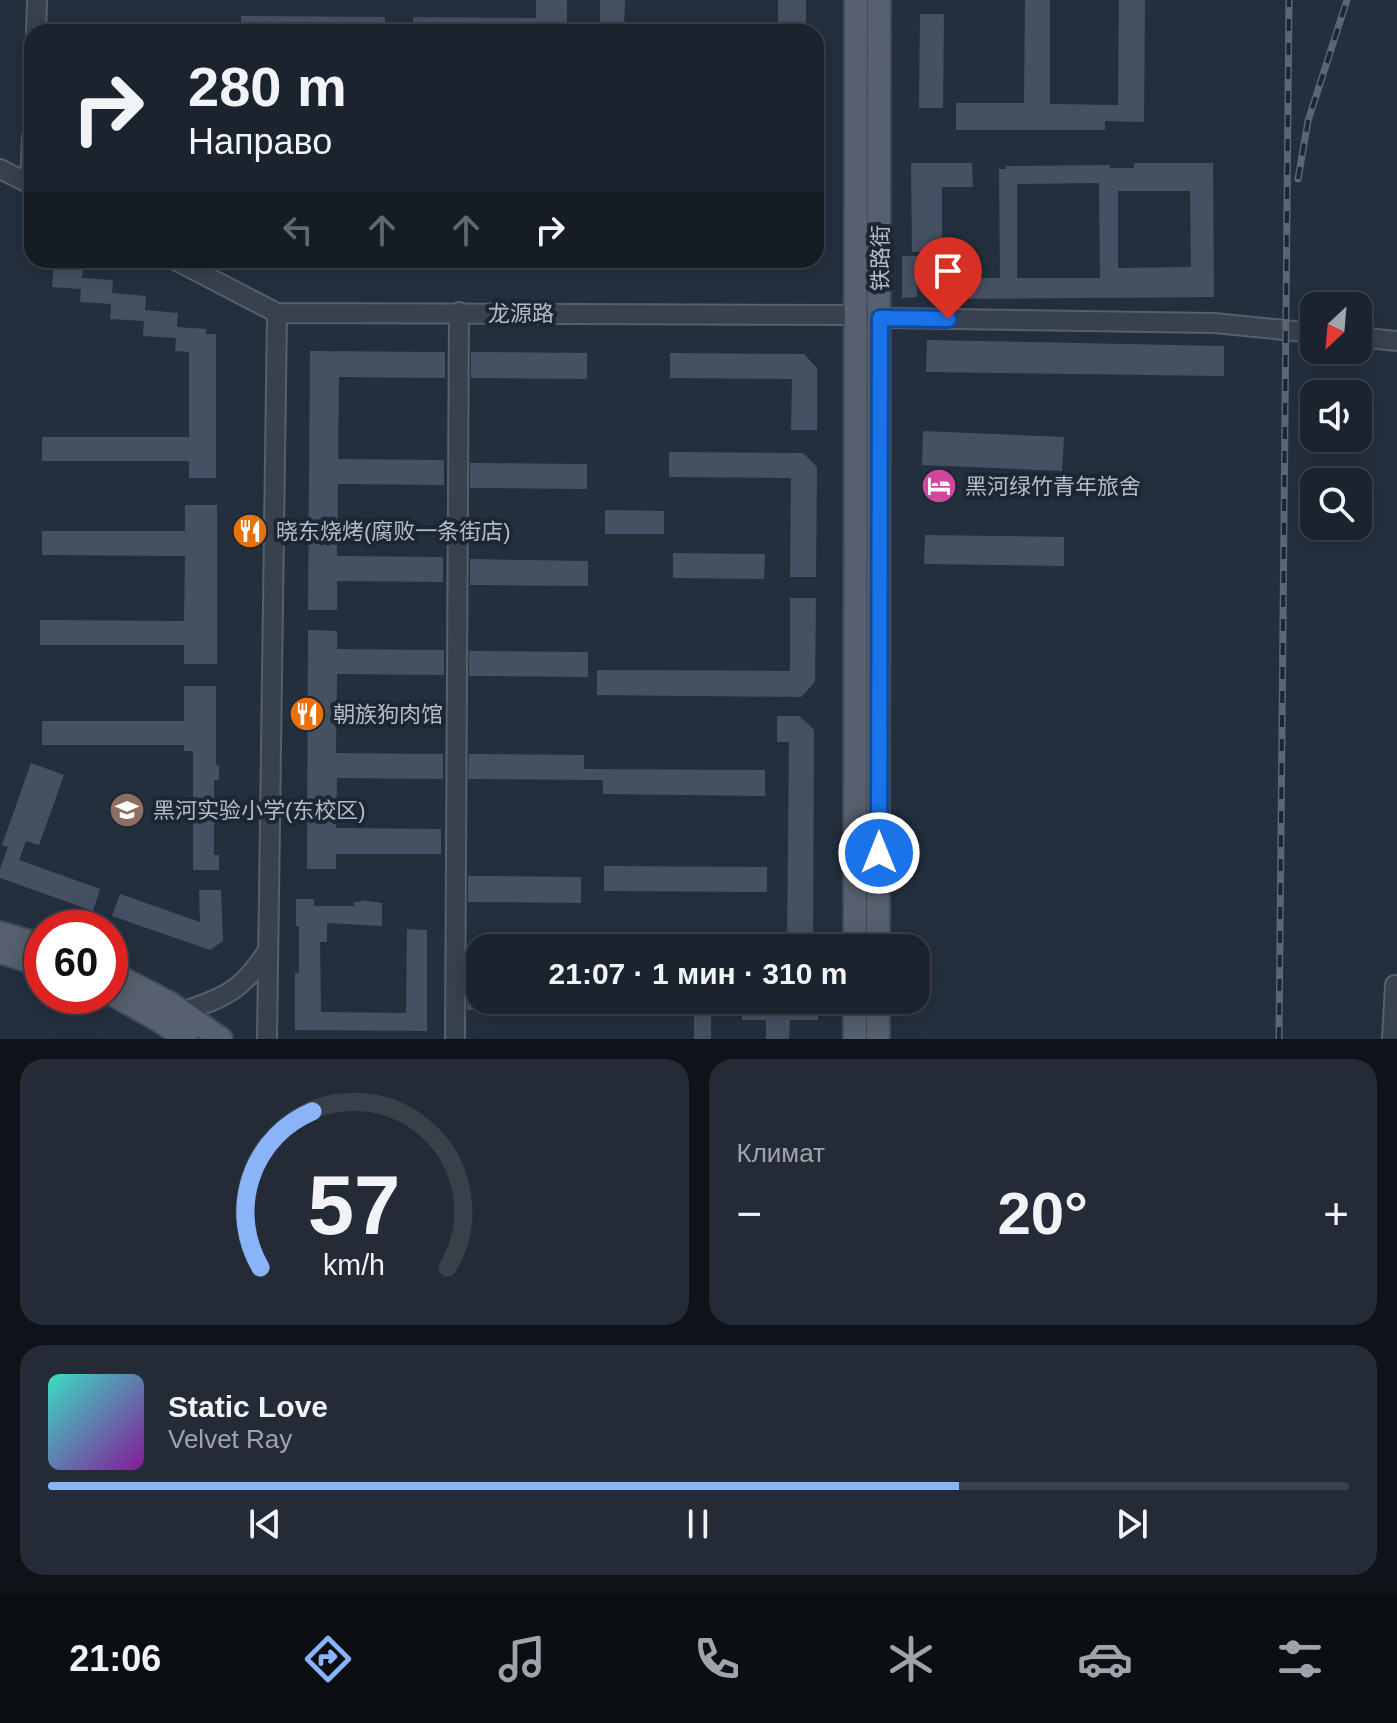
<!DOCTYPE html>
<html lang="ru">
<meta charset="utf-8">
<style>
:root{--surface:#1b232e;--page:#242b36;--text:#f1f3f6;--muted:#a0a4aa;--line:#39404a;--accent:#8ab4f8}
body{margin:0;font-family:Helvetica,"Noto Sans SC",sans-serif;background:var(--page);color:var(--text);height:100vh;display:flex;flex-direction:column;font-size:30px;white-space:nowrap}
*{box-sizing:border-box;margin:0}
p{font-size:26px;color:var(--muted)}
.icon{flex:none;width:44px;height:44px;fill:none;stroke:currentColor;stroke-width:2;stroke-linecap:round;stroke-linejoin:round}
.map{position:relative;height:1039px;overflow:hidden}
.details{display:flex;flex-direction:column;gap:20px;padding:20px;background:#0f1319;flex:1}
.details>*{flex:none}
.top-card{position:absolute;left:24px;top:24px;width:800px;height:244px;border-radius:24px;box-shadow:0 4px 20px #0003,0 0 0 2px var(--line);background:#1b232e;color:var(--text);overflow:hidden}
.needle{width:52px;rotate:206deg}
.controls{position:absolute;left:1300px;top:292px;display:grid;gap:16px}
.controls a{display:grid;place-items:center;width:72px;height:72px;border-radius:16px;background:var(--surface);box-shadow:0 4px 20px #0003,0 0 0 2px var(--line);font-size:40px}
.speed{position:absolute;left:24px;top:910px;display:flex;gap:16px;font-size:40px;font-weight:700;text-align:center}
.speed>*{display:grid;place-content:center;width:104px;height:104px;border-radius:50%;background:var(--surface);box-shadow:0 4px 20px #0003,0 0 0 2px var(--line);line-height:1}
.speed .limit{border:12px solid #d22;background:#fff;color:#111}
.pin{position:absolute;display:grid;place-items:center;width:68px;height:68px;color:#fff;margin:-82px -34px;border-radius:50% 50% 50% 0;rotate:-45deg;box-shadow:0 0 8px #0007}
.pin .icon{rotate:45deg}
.me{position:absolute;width:88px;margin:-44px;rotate:0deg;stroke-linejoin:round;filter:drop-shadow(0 0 6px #0008)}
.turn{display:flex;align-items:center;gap:28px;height:168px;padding:0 32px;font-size:36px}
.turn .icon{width:104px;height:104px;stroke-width:2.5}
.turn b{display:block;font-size:56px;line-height:68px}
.lanes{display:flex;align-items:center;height:76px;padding:0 32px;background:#0003;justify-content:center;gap:40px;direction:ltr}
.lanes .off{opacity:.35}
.big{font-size:60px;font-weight:700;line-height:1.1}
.details .widget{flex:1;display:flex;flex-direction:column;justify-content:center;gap:12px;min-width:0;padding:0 28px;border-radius:24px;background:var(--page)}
.details .dial{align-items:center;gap:0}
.dial svg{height:208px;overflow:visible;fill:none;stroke:var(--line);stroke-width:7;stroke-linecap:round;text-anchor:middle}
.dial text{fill:var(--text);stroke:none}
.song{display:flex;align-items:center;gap:24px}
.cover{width:96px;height:96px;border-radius:12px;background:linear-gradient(135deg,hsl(170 70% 55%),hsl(290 70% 35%))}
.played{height:8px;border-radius:4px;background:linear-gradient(90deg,var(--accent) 70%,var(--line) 70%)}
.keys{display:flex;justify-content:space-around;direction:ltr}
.heat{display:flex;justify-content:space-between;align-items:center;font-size:44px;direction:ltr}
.details .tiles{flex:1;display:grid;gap:20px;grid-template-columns:1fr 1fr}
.widget:last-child{grid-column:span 2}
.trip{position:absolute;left:466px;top:934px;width:464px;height:80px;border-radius:24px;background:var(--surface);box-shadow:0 4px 20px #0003,0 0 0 2px var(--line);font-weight:700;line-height:80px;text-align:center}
.dock{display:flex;height:128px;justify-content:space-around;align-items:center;background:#0b0e12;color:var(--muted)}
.dock .icon{width:56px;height:56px}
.dock .selected{color:var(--accent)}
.dock b{font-size:36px;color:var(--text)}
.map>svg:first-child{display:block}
.building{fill:#455162;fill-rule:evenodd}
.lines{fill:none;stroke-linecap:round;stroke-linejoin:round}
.minor-casing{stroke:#565f6c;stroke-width:22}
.major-casing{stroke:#414a57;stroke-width:26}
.minor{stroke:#38414e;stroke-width:18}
.major{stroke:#56606e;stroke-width:22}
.rail-casing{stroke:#5a6575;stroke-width:7}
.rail{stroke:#1d2633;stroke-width:4;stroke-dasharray:12;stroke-linecap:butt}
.route-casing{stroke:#114b97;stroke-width:20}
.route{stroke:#1a73e8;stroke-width:14}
.labels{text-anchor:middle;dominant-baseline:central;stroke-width:8;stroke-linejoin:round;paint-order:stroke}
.street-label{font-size:22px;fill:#b4bcc9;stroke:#1d2633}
.poi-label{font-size:22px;fill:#b4bcc9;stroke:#1d2633;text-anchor:start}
</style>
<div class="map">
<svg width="1397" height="1039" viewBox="0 0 1397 1039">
<rect width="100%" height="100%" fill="#242f3e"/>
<path class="building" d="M536,0H567V32H413V17L536,18Z
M600,0H625L624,32H600Z
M778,0H806V32H778Z
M1025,0H1050V104L1118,105L1119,0H1145L1144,122L1105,121V130H956V103H1024Z
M920,14H944L943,108H919Z
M241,16L385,17V32H241Z
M911,163H972L973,187H942V251L912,252Z
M1134,163H1213L1214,297L937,299V278H1000L999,169H1006V166L1110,165V168H1134ZM1099,183L1100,278H1017V184ZM1118,191H1190L1191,267L1118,268Z
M902,256H917V297L902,298Z
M54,263L83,266L82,278L113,280L112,293L146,296L145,310L178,313L177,327L206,329V334H216V478H189V461H42V437H189V352L175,351L176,338L143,336L144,321L110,319L111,304L80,302L81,289L52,287Z
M927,340L1224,346V376L926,372Z
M310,351L445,352V378L339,377L338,459L444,460V485L338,484L337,556L443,557V582L337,581V610H308Z
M471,352L587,353V379L471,378Z
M670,353L804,354L817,368V430H791L792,379L670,378Z
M923,431L1064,437L1062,471L922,465Z
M669,452L803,453L817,467L816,577H790L791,478L669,477Z
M470,463L587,464V489L470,488Z
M185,505H217V664H184V645H40V620L184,621L185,556L42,555V531H185Z
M605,510L664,511V534H605Z
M925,535L1064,537V566L924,564Z
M673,553L765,554L764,579L673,578Z
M470,559L588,561V586L470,585Z
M790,598H816L815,682L801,697L597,695V670L790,671Z
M308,630L337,631V649L444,650V675L337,674L336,753L443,754V779L337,778L336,828L441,829V854H336V869H307Z
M469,651L588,652V677L469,676Z
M184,686H216V765H219V780H214V808H219V824H214V855H219V870H193V751H184V745H42V721H184Z
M777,716H799L814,730L813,948H787L789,742H777Z
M469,754L584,755V769L765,770V796L603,794V780L468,779Z
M31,763L64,775L39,845L26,841L19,860L100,889L93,911L0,878V869L8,847L2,845Z
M604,866L767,867V892L604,891Z
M468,876L581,877V903L468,902Z
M199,890H221L223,941L210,950L112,916L120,894L200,922Z
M296,899H314V906H354V902H361V900L382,903V926L327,923V942H320L321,1012L406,1013L407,929L427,930V1031L295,1030V973H299V926H296Z
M467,985H480V1000H581V1011L467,1010Z
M694,1000H711V1039H694Z
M742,1000H818V1020H790L789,1039H766V1020H742Z"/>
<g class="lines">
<defs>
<path id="minor" d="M36,32L37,0
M0,169L32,185
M30,184L32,137
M175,260L277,313L855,315L889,318L1214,323L1314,333
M1358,337L1397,341
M174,1015C221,998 241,994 268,950
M267,1039L277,313
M455,1039L459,312
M1392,1039L1395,985"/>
<path id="major" d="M0,933L42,945
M855,948L856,0
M878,948L879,0
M0,952L42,965
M110,972L171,1004L221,1039
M110,993L160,1021L186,1039
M855,1000V1039
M878,1039V1000"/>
</defs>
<use href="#minor" class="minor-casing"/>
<use href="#major" class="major-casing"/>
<use href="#minor" class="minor"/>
<use href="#major" class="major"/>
<defs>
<path id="rail" d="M1298,179L1308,121L1347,0
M1279,1039L1289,0"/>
</defs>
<use href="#rail" class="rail-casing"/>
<use href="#rail" class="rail"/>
</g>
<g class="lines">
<defs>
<path id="route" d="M879,853L880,318L948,319"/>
</defs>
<use href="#route" class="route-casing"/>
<use href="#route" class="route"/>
</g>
<defs>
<symbol id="hotel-disc" viewBox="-11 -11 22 22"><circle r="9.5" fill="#d1479c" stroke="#1d2633"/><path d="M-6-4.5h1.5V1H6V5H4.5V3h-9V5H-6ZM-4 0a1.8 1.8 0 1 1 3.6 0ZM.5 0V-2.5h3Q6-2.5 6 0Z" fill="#fff"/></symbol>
<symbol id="restaurant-disc" viewBox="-11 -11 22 22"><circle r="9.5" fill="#e8710a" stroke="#1d2633"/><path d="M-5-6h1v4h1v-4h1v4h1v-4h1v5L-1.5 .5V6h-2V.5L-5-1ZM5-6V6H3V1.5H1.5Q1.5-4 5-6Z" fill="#fff"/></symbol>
<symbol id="school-disc" viewBox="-11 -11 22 22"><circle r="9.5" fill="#8d6e63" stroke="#1d2633"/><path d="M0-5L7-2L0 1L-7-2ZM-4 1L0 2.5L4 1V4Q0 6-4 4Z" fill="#fff"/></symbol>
</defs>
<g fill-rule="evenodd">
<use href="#hotel-disc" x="919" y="466" width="40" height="40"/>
<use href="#restaurant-disc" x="230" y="511" width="40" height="40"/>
<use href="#restaurant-disc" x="287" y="694" width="40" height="40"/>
<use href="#school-disc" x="107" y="790" width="40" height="40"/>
</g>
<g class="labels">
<g class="street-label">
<text transform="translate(880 258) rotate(-90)">铁路街</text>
<text x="521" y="313">龙源路</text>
</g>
<g class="poi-label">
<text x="965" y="486">黑河绿竹青年旅舍</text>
<text x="276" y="531">晓东烧烤(腐败一条街店)</text>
<text x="333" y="714">朝族狗肉馆</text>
<text x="153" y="810">黑河实验小学(东校区)</text>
</g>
</g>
</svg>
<div class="controls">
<a><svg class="needle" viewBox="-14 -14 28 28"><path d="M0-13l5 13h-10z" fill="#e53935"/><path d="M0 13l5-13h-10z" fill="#a0a4aa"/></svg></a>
<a><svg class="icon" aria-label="sound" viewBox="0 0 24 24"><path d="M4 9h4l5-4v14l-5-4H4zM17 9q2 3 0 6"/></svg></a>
<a><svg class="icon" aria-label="search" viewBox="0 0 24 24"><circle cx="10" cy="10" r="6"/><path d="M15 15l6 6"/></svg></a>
</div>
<div class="speed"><div class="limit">60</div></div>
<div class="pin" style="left:948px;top:319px;background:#d93025"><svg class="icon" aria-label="arrive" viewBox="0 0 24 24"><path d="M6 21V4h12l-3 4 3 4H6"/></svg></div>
<svg class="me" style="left:879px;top:853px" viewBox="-20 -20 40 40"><circle r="17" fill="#1a73e8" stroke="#fff" stroke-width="3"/><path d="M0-11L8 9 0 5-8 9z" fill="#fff"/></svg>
<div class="trip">21:07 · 1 мин · 310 m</div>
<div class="top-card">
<div class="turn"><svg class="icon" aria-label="right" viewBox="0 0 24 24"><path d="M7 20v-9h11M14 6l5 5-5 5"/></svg><div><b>280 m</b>Направо</div></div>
<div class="lanes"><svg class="icon off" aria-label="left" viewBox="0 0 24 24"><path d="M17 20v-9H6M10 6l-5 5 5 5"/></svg><svg class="icon off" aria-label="ahead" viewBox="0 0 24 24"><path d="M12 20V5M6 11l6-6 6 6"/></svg><svg class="icon off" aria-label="ahead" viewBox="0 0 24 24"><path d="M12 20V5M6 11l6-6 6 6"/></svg><svg class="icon" aria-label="right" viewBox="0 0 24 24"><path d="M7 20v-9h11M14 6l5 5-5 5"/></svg></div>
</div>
</div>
<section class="details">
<div class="tiles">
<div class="widget dial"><svg viewBox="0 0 100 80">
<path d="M14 69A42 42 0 1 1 86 69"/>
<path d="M14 69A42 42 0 0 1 34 9" stroke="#8ab4f8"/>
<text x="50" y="56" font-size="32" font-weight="700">57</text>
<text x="50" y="72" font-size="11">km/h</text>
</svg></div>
<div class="widget"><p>Климат</p>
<div class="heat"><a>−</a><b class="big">20°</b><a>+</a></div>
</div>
<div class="widget">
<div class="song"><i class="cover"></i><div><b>Static Love</b><p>Velvet Ray</p></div></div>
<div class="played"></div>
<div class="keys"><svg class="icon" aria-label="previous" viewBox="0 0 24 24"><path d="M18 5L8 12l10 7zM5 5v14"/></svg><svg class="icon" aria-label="pause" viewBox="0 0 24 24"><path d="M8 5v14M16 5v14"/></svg><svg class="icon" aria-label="next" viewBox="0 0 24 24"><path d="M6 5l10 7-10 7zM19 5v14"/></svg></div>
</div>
</div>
</section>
<nav class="dock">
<b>21:06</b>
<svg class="icon selected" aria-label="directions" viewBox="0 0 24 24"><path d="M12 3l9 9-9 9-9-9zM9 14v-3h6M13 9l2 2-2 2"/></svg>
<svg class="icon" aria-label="music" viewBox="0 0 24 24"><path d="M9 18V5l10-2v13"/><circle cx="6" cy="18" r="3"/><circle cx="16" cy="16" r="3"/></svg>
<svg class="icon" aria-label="phone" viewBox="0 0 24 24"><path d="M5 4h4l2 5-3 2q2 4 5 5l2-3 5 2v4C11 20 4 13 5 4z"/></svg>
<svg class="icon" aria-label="climate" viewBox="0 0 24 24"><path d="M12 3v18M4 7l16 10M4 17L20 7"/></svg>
<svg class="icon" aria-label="car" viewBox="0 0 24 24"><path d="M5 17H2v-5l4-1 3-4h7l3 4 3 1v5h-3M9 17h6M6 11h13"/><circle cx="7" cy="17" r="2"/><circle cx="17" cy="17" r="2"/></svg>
<svg class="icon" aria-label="filters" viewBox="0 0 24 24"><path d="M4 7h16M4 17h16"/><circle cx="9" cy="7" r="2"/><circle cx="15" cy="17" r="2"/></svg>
</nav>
